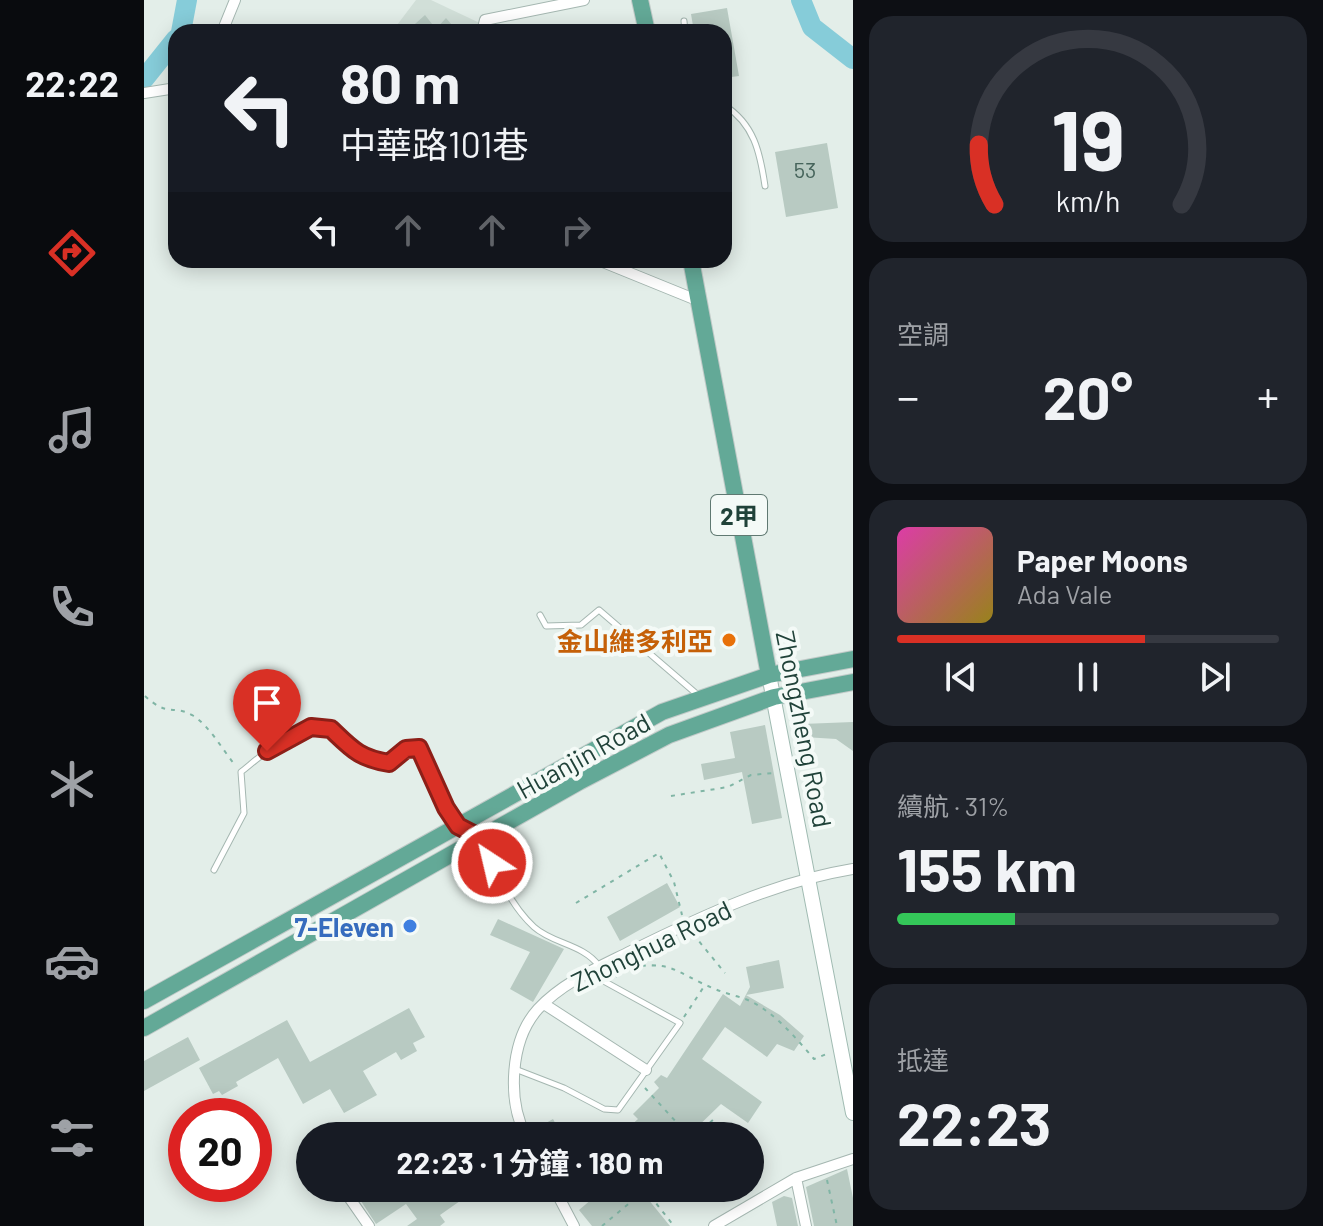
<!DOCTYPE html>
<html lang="zh-TW">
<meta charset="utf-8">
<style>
:root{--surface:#171b24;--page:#20242c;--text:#f1f3f6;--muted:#9ea1a6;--line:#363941;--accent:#d93025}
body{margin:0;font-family:Barlow,"Noto Sans TC",sans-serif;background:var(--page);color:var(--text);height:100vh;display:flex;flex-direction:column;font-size:30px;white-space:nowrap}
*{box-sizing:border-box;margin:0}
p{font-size:26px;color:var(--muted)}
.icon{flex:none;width:44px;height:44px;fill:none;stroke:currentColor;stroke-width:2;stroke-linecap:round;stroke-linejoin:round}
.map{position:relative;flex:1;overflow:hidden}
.side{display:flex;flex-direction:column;gap:16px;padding:16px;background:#0d0f14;width:470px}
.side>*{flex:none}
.hud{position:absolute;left:24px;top:24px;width:564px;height:244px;border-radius:24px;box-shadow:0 4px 20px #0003;background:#171b24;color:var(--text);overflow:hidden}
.speed{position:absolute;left:24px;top:1098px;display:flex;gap:16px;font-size:40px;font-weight:700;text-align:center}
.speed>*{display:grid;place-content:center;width:104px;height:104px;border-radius:50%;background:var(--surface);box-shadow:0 4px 20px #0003;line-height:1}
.speed .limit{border:12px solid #d22;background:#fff;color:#111}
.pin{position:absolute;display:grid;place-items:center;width:68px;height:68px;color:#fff;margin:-82px -34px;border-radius:50% 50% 50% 0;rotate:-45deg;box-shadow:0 0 8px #0007}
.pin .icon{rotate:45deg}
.me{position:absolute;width:88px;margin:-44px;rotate:325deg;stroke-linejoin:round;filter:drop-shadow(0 0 6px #0008)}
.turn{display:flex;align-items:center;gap:28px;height:168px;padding:0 40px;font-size:36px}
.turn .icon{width:104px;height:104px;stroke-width:2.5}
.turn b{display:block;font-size:56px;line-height:68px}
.lanes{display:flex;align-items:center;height:76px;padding:0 40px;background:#0003;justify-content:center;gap:40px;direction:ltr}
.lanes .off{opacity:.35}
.big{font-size:60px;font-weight:700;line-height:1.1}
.side .tile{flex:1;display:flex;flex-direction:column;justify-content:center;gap:12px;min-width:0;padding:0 28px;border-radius:24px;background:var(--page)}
.side .dial{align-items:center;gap:0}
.dial svg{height:208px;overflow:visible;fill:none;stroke:var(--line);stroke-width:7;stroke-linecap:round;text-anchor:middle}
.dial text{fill:var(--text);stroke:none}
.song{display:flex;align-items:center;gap:24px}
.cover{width:96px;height:96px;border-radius:12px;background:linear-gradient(135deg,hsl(320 70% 55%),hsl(50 70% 35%))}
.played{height:8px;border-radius:4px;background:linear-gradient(90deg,var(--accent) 65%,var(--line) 65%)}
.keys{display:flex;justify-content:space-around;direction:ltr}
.heat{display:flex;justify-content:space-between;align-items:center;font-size:44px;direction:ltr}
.charge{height:12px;border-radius:6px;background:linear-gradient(90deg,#34c759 31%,var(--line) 0)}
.trip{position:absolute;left:152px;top:1122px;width:468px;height:80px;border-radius:40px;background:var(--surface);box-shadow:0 4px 20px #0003;font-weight:700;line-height:80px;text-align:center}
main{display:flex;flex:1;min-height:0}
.tab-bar{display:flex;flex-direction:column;width:144px;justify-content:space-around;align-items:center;background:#090b0e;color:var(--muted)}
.tab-bar .icon{width:56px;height:56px}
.tab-bar .current{color:var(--accent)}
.tab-bar b{font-size:36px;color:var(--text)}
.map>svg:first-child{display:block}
.built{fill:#d1dfd8}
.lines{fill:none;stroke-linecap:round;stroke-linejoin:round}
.river{stroke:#86ccd9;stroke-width:20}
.building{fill:#b8cac2}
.lane-casing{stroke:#a5b7b1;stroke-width:7}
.street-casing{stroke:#a5b7b1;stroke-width:12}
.secondary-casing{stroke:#a0bbb2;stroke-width:16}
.primary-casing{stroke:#c1cac8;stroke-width:18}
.path{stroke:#80b5a5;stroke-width:2;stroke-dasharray:4 6;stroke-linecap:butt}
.lane{stroke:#fff;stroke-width:5}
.street{stroke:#fff;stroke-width:10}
.secondary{stroke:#fff;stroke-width:14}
.primary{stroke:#63a997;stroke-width:16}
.route-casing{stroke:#8d1f18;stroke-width:20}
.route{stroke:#d93025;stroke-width:14}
.food-dot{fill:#e8710a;stroke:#f4faf7;stroke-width:3}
.shop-dot{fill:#3f7fe0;stroke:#f4faf7;stroke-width:3}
.labels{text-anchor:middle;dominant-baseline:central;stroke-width:8;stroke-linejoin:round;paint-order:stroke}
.number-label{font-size:22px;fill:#46645b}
.shield{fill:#f4faf7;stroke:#607972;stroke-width:2}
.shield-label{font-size:24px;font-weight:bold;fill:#204239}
.food-label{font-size:26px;font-weight:bold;fill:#c56008;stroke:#f4faf7;text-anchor:end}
.street-label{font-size:26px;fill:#204239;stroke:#f4faf7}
.shop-label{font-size:26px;font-weight:bold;fill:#366cbe;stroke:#f4faf7;text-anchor:end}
</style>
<main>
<nav class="tab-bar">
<b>22:22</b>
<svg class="icon current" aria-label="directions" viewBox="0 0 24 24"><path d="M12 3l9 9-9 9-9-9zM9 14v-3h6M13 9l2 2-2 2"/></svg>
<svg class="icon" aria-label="music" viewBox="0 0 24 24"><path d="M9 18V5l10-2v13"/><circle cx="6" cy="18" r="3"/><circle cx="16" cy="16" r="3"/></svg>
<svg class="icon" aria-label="phone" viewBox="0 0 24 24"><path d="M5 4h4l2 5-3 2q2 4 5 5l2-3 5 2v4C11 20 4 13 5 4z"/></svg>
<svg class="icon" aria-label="climate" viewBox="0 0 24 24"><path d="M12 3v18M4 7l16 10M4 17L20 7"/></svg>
<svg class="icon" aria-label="car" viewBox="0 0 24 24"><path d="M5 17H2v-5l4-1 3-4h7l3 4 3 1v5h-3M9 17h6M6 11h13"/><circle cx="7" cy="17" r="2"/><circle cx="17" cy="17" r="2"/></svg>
<svg class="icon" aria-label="filters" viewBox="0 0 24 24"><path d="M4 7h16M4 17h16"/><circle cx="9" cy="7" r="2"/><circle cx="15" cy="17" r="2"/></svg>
</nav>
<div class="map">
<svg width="709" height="1226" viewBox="0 0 709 1226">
<rect width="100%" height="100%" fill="#e3eee9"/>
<path class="built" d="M272,0H287L340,25L348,32H255L250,29Z"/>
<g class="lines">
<path class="river" d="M657,0L668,27L709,59
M37,32L43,0
M0,79L32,39"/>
</g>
<path class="building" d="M583,8L595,76L580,78V32H550L547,14Z
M281,15L292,29L302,18L314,32H262Z
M683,143L694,208L642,217L631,152Z
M709,722V751L692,739L660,737L658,724Z
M621,725L638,818L608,824L598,772L560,780L557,764L591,758L586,732Z
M523,883L536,907L476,941L463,917Z
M354,919L420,949L389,1002L366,989L386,952L346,935Z
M635,960L640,988L602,995L636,1015L660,1036L650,1051L633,1044L623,1057L581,1027L558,1059L618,1102L604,1123L577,1104L544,1136H475L494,1119L489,1114L515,1088L510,1082L517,1075L523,1078L579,994L596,1006L606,987L602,967Z
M265,1008L281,1037L269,1043L273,1051L257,1060L252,1052L219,1071L233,1095L200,1113L186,1089L159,1104L134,1058L92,1082L94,1086L78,1095L75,1091L69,1094L55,1068L143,1020L166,1062Z
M44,1037L56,1060L0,1091V1061Z
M409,1119L417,1134L434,1124L440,1136H398L393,1128Z
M703,1169L709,1198V1226H670L662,1187Z
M217,1188H307L316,1201L296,1215L301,1222L296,1226H263L273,1219L262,1204L232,1224L211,1192Z
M461,1188H495L526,1226H448L435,1210Z
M640,1196L648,1198L654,1226H633L628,1202Z"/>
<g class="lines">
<defs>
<path id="lane" d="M540,21L541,32
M580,105C610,124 616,152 621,186
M396,615L402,626L437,625L455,610L555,696
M340,840C352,871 365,904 390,927C409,944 439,944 455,966
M70,870L100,813L97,772C122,752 153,722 187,729C207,749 215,758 245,763L262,749L275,748L312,822
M371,1069L420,1088L460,1109L474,1110L536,1023L445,973"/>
<path id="street" d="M78,32L91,0
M338,32L341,20L440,0
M0,93L32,88
M454,260L555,301
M400,1004L502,1070
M382,1136C363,1100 366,1040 394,1009C419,982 455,967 487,951C558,916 630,882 709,869
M652,1178L662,1226
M410,1188L430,1226
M202,1193L225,1226
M570,1226L652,1178L709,1159"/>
<path id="secondary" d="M625,675L709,1113"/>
<path id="primary" d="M496,0L503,32
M547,260L625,675
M0,1001L518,712L625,675L709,659
M0,1028L435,782L525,735L630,697L709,682"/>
</defs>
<use href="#lane" class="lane-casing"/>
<use href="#street" class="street-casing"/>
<use href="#secondary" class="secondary-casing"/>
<use href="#primary" class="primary-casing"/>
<path class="path" d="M1,696C25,718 28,704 48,715C65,725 78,749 91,765
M527,796L584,787L607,775L630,773
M432,903L515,853L530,882L538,915
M549,934L581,973
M472,977L478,969C530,959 527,971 571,989C582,994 595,996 606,1001C631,1013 652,1038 670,1059L685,1053
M540,1017L561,985
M501,1088L545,1136
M551,1136L571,1118
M683,1180L693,1226
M500,1188L530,1226
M458,1226L495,1195L497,1188"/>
<use href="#lane" class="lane"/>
<use href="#street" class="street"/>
<use href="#secondary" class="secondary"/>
<use href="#primary" class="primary"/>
</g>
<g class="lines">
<defs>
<path id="route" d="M123,751L167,727L187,729C208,749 215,758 245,763L262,749L275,748L302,808L314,826L339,839L348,863"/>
</defs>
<use href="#route" class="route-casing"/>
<use href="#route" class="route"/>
</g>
<circle class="food-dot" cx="585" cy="640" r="8"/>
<circle class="shop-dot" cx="266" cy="926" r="8"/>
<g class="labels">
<g class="number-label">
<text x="661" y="169">53</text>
</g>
<rect class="shield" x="567" y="495" width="56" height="40" rx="6"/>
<g class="shield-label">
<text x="595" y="515">2甲</text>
</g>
<g class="food-label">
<text x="569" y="640">金山維多利亞</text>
</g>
<g class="street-label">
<text transform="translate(661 729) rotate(79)">Zhongzheng Road</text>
<text transform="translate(439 755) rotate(-29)">Huanjin Road</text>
<text transform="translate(507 945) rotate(-26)">Zhonghua Road</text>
</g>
<g class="shop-label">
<text x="250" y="926">7-Eleven</text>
</g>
</g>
</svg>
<div class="speed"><div class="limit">20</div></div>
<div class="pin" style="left:123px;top:751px;background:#d93025"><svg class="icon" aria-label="arrive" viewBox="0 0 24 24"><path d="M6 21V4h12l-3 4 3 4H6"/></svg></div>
<svg class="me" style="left:348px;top:863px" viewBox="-20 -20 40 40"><circle r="17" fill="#d93025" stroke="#fff" stroke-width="3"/><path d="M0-11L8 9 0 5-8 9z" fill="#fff"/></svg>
<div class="trip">22:23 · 1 分鐘 · 180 m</div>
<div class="hud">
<div class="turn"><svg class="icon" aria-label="left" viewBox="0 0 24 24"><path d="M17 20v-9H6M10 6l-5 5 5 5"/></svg><div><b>80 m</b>中華路101巷</div></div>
<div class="lanes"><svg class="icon" aria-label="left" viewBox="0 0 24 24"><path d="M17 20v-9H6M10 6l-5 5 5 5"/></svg><svg class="icon off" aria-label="ahead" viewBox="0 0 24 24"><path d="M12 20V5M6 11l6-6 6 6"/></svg><svg class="icon off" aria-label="ahead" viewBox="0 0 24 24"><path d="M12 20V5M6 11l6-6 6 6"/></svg><svg class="icon off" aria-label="right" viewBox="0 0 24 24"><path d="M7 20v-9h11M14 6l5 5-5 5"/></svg></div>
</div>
</div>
<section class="side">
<div class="tile dial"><svg viewBox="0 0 100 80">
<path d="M14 69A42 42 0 1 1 86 69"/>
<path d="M14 69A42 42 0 0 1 8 46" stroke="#d93025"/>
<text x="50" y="56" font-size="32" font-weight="700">19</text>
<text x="50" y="72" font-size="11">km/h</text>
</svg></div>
<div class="tile"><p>空調</p>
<div class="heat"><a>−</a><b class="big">20°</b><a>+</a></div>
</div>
<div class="tile">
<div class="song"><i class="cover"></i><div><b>Paper Moons</b><p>Ada Vale</p></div></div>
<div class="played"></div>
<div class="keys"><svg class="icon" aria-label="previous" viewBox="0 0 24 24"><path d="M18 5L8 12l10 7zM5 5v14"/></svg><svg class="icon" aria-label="pause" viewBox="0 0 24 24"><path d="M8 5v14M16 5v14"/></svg><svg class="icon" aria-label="next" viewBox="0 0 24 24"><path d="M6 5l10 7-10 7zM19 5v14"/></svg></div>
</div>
<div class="tile"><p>續航 · 31%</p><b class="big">155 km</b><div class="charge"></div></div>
<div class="tile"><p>抵達</p><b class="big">22:23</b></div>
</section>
</main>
